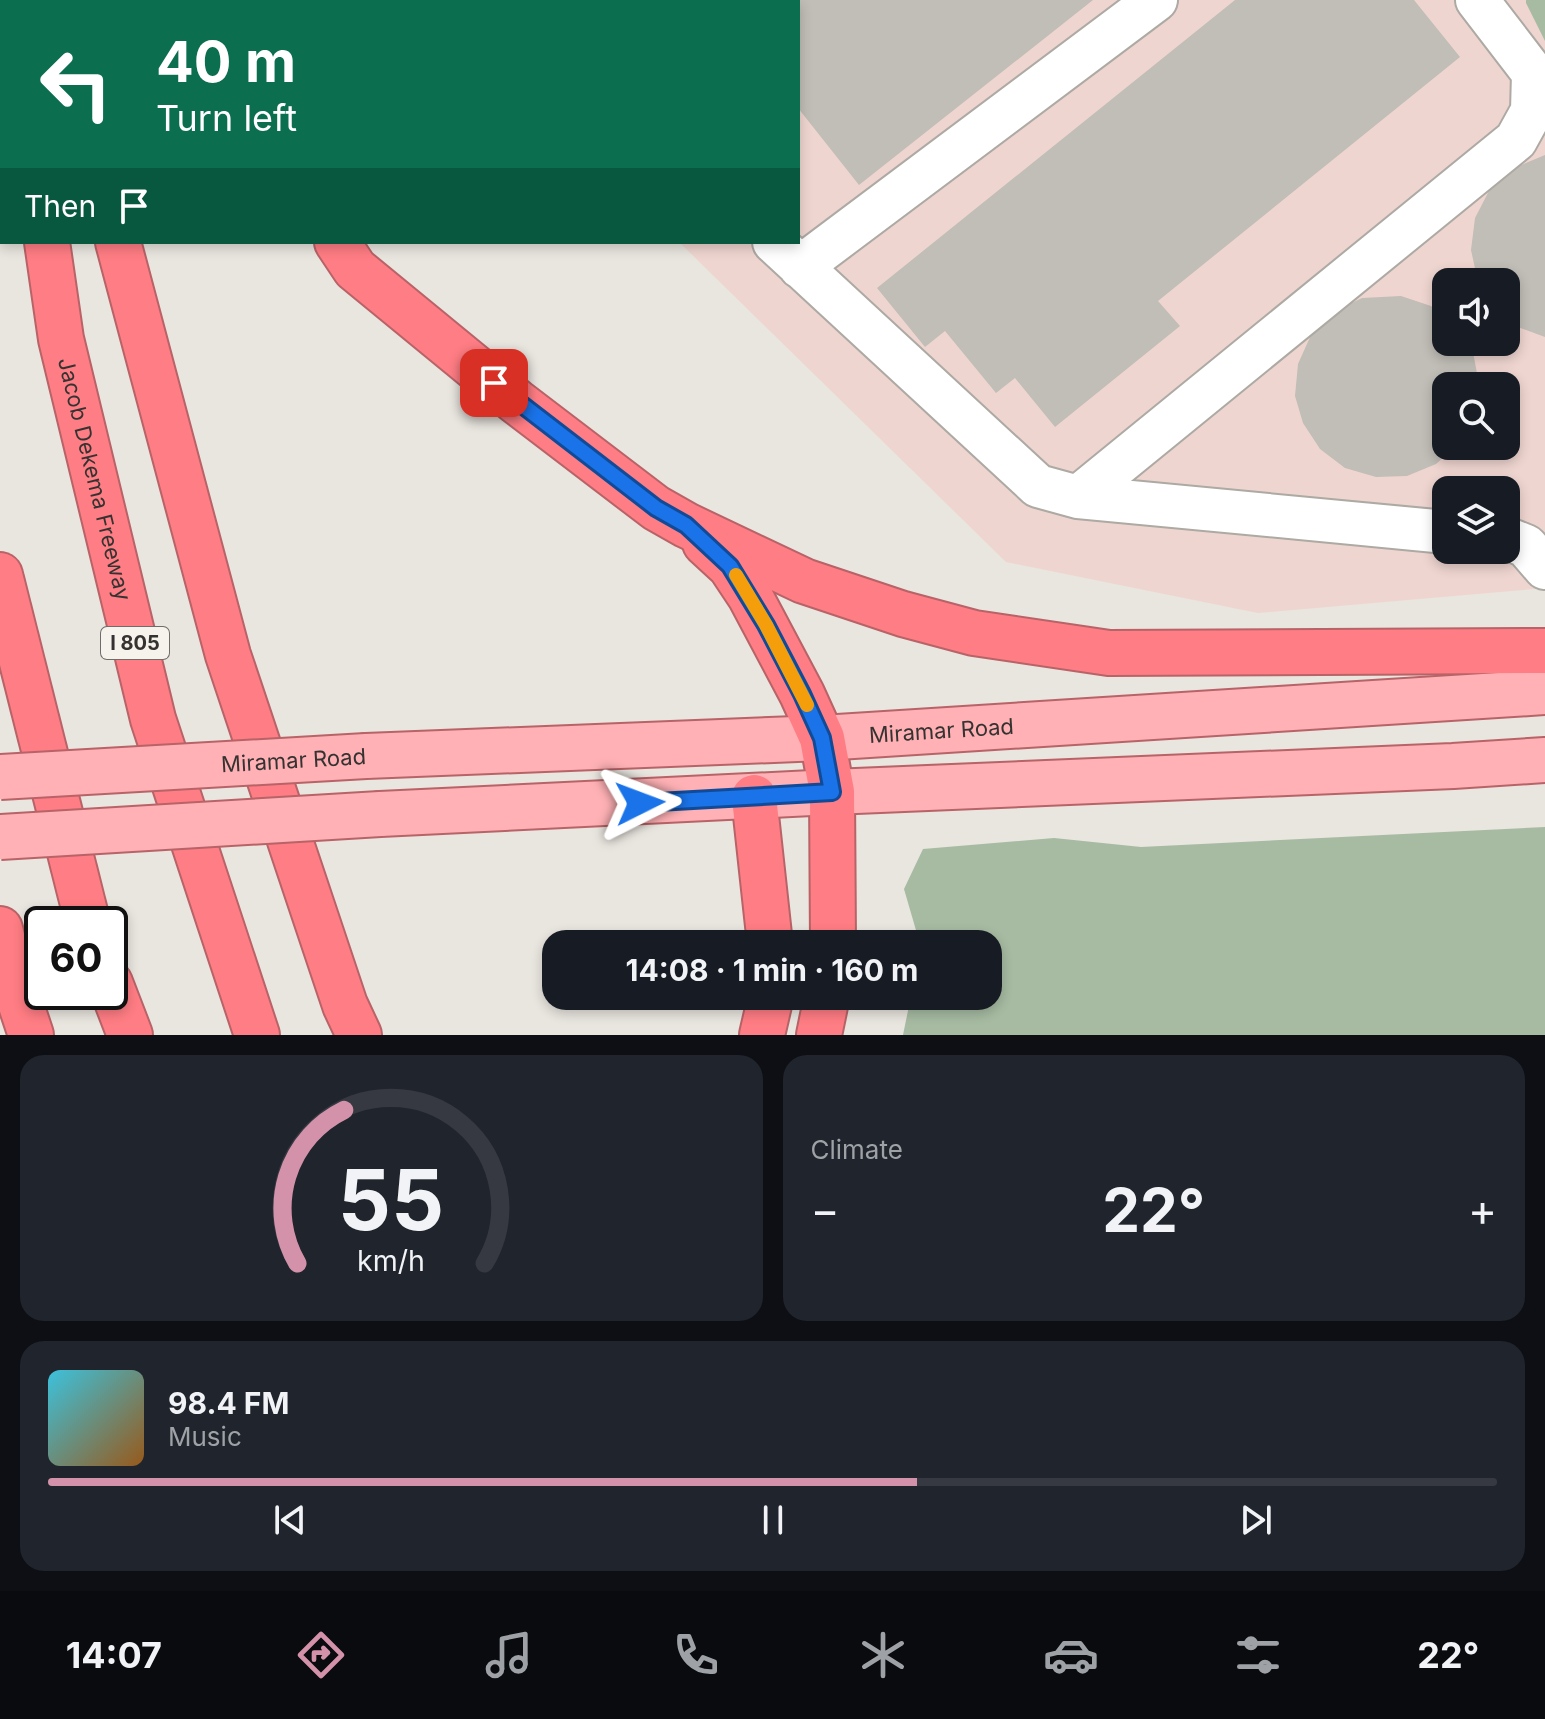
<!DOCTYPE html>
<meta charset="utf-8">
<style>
:root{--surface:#171b24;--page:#20242c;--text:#f1f3f6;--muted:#9ea1a6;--line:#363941;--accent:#d392aa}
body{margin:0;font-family:Inter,sans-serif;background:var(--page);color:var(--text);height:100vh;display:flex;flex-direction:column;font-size:30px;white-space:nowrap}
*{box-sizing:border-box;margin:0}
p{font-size:26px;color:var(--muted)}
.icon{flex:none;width:44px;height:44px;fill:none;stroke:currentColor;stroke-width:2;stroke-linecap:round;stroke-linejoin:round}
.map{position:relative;height:1035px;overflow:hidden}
.side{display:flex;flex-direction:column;gap:20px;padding:20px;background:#0d0f14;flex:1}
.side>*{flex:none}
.banner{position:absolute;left:0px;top:0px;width:800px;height:244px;box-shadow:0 4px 12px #0003;background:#0b6e4f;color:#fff;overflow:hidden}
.tools{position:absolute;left:1432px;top:268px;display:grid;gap:16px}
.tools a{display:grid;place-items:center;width:88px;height:88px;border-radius:16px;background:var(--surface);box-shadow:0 4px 12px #0003;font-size:40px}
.speed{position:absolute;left:24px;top:906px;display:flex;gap:16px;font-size:40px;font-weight:700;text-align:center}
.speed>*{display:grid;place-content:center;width:104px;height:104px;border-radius:50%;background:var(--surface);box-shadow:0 4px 12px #0003;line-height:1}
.speed .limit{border:4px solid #111;border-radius:12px;background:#fff;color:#111}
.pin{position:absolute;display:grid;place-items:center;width:68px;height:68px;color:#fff;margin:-34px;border-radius:16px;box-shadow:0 4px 12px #0006}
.me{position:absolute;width:88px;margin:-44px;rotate:87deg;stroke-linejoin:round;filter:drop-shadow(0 0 6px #0008)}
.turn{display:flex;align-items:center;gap:28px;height:168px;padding:0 24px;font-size:36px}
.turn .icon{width:104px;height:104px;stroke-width:2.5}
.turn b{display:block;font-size:56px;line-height:68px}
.then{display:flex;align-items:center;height:76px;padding:0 24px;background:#0003;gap:16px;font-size:30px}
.big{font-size:60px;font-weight:700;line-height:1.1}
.side .tile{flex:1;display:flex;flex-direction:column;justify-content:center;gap:12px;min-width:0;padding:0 28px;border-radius:24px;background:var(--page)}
.side .dial{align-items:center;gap:0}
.dial svg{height:208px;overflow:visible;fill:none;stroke:var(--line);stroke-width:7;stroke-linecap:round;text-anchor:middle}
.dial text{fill:var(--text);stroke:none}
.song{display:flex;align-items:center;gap:24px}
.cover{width:96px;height:96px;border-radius:12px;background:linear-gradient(135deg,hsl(190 70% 55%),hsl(30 70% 35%))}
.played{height:8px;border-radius:4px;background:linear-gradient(90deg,var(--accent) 60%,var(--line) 60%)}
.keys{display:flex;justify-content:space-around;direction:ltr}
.heat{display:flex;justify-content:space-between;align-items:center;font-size:44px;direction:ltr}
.side .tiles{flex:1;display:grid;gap:20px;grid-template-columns:1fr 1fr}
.tile:last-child{grid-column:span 2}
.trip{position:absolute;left:542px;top:930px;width:460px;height:80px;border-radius:24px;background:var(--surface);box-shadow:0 4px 12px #0003;font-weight:700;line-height:80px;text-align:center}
.tabs{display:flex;height:128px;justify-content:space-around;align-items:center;background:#090b0e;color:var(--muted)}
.tabs .icon{width:56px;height:56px}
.tabs .current{color:var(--accent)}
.tabs b{font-size:36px;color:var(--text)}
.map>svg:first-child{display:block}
.industrial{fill:#efd5d0;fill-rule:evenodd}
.green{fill:#a6bba2}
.building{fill:#c1bdb7}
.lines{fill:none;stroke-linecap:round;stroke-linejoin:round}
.minor-casing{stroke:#ada9a3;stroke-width:46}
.major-casing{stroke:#b86367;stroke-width:48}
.highway-casing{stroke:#b86367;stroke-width:48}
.minor{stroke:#fff;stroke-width:42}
.major{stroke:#ffb1b5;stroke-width:44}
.highway{stroke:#ff7d84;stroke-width:44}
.major-bridge-casing{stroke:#b86367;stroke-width:48;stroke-linecap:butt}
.major-bridge{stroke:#ffb1b5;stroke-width:44}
.route-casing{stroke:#114b97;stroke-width:20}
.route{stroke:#1a73e8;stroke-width:14}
.slow{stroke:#f59e0b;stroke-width:14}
.labels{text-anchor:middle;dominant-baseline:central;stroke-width:6;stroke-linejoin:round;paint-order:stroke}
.shield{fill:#f6f2ec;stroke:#6f6c69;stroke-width:2}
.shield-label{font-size:20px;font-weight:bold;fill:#353331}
.street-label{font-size:22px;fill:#353331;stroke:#f6f2ec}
</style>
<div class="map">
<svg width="1545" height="1035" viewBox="0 0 1545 1035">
<rect width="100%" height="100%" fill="#e9e5df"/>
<path class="industrial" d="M431,0H1545V588L1258,613L1006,562L679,242H798V2ZM1446,282H1506V342H1446ZM1446,386H1506V446H1446ZM1446,490H1506V550H1446Z"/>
<path class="green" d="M1526,0H1545V41L1526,3Z
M1545,827V1035H903L911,996H988V944H920L904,889L923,849L1054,838L1141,847Z"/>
<path class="building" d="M798,0H1093L859,185L798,108Z
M1235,0H1414L1460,57L1158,301L1180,326L1055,427L1015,378L996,393L945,331L925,347L877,288Z
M1545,155V337L1515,326L1506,318V282H1478L1471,250L1475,218L1490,189L1514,168Z
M1401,296L1431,306L1446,318V342H1466L1473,352L1479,384V386H1446V446H1456L1436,464L1407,476L1376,477L1345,468L1320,449L1303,423L1295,396L1298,364L1311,335L1333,312L1362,298Z"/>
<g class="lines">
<defs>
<path id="minor" d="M522,0L524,2
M591,2L593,0
M774,242L1038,486L1078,497L1446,532
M800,267L1156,0
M1078,497L1516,140L1532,111L1533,73L1477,0
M1506,538L1526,546L1545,568"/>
<g id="major">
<path id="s1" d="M366,756L822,738L1545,692"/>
<path d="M380,814L832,792L1453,766L1545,760"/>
</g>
<g id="highway">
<path d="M11,0V2"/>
<path d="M61,0V2"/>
<path d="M190,0L191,2"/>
<path id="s2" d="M47,242L61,339L153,719L257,1035"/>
<path d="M118,242L228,655L345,1005L359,1035"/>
<path d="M337,242L355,269L517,402L656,508L686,525L804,581L903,614L974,633L1109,653L1545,651"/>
<path d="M705,543L730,566L750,596L802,694L822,738L832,792L833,944"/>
<path d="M0,575L88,924"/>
<path d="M754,797L770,944"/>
<path d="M0,929L16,990L31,1035"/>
<path d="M110,983L130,1035"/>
<path d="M762,1035L771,996"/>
<path d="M819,1035L827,996"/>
</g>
</defs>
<use href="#minor" class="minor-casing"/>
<use href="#major" class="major-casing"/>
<use href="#highway" class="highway-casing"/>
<use href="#minor" class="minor"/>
<use href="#major" class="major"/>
<use href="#highway" class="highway"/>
<defs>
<g id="major-bridge">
<path id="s3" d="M0,777L366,756"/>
<path d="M0,837L380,814"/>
</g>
</defs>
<use href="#major-bridge" class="major-bridge-casing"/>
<use href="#major-bridge" class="major-bridge"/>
</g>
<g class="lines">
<defs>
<path id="route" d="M494,383L656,508L686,525L730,566L766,625L802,694L822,738L832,792L640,803"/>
</defs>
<use href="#route" class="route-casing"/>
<use href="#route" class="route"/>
<path class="slow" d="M736,575L766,625L807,705"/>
</g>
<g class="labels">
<rect class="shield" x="101" y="627" width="68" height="32" rx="6"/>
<g class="shield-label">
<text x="135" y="643">I 805</text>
</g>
<g class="street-label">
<text stroke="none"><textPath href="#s2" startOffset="242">Jacob Dekema Freeway</textPath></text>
<text stroke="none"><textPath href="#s1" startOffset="576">Miramar Road</textPath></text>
<text stroke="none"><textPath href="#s3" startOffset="294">Miramar Road</textPath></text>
</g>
</g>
</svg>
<div class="tools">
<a><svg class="icon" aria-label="sound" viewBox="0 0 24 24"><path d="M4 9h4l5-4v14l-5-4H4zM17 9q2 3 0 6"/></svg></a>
<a><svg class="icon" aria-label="search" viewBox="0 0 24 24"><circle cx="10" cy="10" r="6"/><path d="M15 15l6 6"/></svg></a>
<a><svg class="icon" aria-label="layers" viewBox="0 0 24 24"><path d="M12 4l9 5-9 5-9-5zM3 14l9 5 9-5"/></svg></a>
</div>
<div class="speed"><div class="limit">60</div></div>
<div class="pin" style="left:494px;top:383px;background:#d93025"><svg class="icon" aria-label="arrive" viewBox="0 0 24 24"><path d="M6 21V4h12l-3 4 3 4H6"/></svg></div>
<svg class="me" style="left:640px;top:803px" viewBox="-20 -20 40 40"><path d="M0-17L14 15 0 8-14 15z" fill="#1a73e8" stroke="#fff" stroke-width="4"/></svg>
<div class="trip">14:08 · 1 min · 160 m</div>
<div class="banner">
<div class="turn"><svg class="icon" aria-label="left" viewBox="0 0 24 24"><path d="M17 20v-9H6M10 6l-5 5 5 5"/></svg><div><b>40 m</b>Turn left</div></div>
<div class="then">Then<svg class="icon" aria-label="arrive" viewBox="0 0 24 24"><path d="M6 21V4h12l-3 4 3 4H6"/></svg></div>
</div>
</div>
<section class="side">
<div class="tiles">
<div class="tile dial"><svg viewBox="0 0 100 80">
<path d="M14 69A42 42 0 1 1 86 69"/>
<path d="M14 69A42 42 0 0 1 32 10" stroke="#d392aa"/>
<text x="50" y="56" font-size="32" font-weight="700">55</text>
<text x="50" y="72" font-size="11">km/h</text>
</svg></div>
<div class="tile"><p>Climate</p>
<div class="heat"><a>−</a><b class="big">22°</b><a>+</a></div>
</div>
<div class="tile">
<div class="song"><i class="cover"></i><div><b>98.4 FM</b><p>Music</p></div></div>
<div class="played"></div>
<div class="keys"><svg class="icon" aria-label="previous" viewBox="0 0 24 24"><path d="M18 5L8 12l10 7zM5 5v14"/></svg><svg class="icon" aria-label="pause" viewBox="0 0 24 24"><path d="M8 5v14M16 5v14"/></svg><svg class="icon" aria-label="next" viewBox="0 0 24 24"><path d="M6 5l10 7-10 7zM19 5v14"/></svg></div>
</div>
</div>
</section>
<nav class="tabs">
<b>14:07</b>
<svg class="icon current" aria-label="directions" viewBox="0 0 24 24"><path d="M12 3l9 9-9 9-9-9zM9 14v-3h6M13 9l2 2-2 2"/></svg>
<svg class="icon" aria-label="music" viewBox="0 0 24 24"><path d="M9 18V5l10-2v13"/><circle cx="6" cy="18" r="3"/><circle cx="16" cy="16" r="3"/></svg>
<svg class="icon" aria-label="phone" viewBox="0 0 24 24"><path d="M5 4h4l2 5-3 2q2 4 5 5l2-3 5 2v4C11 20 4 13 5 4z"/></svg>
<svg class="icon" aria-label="climate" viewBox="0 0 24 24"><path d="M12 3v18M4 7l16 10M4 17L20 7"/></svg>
<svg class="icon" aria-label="car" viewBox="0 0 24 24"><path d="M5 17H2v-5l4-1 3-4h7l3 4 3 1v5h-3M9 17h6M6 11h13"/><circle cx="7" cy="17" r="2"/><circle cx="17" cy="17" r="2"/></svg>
<svg class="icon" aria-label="filters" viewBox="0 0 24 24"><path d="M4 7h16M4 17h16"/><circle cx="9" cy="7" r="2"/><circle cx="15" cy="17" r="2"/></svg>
<b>22°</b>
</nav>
